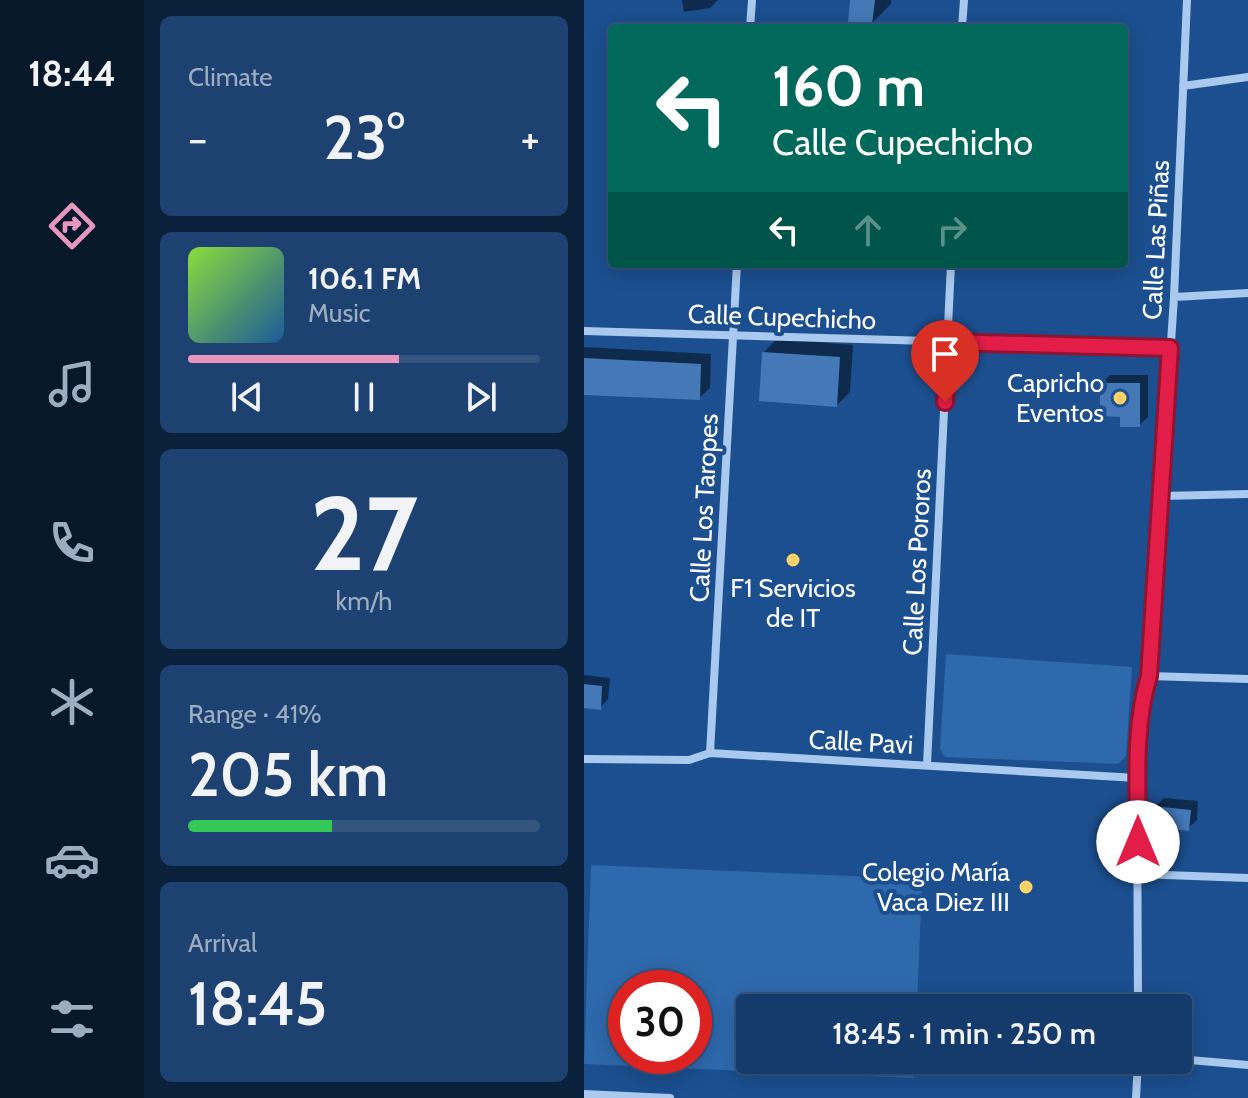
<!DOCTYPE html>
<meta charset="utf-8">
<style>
:root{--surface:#143b6b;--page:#1d4271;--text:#f1f3f6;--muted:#9dadc1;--line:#33557e;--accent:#e797bd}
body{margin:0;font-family:Cabin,sans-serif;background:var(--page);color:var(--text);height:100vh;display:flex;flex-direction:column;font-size:30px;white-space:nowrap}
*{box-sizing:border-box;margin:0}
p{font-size:26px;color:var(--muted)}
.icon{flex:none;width:44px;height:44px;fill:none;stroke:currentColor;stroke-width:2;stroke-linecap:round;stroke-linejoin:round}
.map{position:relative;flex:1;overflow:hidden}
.sheet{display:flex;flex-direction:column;gap:16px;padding:16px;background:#0b203b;width:440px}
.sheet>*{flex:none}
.top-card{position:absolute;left:24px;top:24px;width:520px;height:244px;border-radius:8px;box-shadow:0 4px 20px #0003,0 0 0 2px var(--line);background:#00695c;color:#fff;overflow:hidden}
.speed{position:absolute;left:24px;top:970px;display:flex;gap:16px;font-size:40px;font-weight:700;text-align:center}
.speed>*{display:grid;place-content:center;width:104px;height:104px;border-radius:50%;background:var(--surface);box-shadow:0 4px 20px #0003,0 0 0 2px var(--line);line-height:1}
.speed .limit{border:12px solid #d22;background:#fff;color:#111}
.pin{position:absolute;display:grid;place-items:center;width:68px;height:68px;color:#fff;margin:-82px -34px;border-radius:50% 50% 50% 0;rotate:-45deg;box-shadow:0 0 8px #0007}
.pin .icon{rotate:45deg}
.me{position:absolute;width:88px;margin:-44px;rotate:0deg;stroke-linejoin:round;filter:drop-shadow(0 0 6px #0008)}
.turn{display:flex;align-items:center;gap:28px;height:168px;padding:0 32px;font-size:36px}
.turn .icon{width:104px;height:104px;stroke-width:2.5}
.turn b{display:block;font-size:56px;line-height:68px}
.lanes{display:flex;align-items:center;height:76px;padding:0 32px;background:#0003;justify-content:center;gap:40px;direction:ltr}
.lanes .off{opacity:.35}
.big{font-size:60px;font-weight:600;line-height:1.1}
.sheet .tile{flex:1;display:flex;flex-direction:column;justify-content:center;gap:12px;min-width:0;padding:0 28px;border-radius:12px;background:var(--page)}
.sheet .dial{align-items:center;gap:0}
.dial b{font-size:104px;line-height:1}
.song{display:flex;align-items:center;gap:24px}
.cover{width:96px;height:96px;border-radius:12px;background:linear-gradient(135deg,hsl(90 70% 55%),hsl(210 70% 35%))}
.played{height:8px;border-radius:4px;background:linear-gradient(90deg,var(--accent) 60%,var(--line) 60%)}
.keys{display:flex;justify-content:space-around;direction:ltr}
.heat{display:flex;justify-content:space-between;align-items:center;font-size:44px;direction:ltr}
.charge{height:12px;border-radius:6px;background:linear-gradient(90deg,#34c759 41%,var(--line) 0)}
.trip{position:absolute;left:152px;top:994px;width:456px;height:80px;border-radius:8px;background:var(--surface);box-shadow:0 4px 20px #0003,0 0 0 2px var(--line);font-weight:600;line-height:80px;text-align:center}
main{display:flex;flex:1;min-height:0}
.dock{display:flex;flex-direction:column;width:144px;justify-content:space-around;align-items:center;background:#08182b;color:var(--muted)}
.dock .icon{width:56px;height:56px}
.dock .active{color:var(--accent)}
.dock b{font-size:36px;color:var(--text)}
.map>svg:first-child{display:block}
.green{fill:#2e69ad;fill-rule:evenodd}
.shadow{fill:#0007}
.building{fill:#4478b7}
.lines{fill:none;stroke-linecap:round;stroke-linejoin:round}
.street{stroke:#a9c9ee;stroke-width:8}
.route-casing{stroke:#92132f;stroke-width:20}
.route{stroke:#e11d48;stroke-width:14}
.poi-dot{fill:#ffd166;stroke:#1b4f8f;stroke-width:3}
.labels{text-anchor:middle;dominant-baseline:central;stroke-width:8;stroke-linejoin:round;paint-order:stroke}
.street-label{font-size:26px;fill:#fff;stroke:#1b4f8f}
.poi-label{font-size:26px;fill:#fff;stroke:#1b4f8f;text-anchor:end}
</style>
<main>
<nav class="dock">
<b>18:44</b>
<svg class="icon active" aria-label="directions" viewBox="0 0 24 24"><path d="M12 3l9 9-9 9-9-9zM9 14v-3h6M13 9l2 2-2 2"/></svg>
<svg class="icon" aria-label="music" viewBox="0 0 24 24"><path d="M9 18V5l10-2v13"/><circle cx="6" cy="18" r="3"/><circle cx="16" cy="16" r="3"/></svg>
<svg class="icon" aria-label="phone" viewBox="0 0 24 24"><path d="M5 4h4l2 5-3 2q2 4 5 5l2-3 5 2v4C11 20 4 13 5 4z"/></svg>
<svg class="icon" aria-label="climate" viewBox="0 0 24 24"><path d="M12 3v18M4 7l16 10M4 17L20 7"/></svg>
<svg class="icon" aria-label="car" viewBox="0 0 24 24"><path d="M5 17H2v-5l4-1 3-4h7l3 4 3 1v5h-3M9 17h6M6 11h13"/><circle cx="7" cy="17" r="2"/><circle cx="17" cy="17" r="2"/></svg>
<svg class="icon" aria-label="filters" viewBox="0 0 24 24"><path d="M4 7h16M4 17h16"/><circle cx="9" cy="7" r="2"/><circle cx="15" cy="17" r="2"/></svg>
</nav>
<section class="sheet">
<div class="tile"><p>Climate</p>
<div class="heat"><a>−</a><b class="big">23°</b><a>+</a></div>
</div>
<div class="tile">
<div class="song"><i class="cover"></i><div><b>106.1 FM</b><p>Music</p></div></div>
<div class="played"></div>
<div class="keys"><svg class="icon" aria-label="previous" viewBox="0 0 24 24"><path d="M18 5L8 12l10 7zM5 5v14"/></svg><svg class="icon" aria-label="pause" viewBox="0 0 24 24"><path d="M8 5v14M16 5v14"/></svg><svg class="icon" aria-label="next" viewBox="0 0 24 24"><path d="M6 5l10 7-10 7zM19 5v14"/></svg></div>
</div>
<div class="tile dial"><b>27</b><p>km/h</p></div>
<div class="tile"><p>Range · 41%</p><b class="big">205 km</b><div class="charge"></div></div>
<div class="tile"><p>Arrival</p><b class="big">18:45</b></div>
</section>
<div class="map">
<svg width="664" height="1098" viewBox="0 0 664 1098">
<rect width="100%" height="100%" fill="#1b4f8f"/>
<path class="green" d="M362,654L548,667L542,756L534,764L361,757L356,749Z
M7,865L338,879L333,1008H166V1060H331L330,1078L0,1064ZM42,988H110V1056H42Z"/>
<path class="shadow" d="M98,0H134L126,8L100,12Z
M268,0H307V4L288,23Z
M193,339L269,345L266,392L253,405L180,352Z
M0,347L127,354L126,388L115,398L0,392Z
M526,375H564V417L555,425L538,415L518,383Z
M0,675L26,678L24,699L16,708L0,706Z
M580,798L614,801L613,820L604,828L571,807Z"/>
<path class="building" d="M266,0H291L288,25L264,23Z
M178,352L256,357L253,407L175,401Z
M0,358L117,364L116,400L0,395Z
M516,383H556V427H536V417L516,416Z
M0,684L18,686L17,710L0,708Z
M569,806L607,810L605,831L567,827Z"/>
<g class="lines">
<path class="street" d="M166,28L168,0
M378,28L380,0
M599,86L664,77
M590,297L664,293
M0,331L586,348
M578,496L664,494
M565,676L664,679
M126,753L153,264
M0,759L105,760L126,753L553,778
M343,765L367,264
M554,874L664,878
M554,1008L553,778L560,694L565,676L590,297L603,0
M594,1059L664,1065
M0,1094L86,1098
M552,1098L554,1060"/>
</g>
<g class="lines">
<defs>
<path id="route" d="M361,402L364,342L586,348L565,676C549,728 554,788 554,842"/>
</defs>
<use href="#route" class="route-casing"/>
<use href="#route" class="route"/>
</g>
<g class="poi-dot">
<circle cx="536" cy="398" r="8"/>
<circle cx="209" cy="560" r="8"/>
<circle cx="442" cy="887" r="8"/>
</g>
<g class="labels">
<g class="street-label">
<text transform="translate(572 240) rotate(-87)">Calle Las Piñas</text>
<text transform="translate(198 317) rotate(2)">Calle Cupechicho</text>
<text transform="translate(120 508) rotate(-87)">Calle Los Taropes</text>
<text transform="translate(333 562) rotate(-87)">Calle Los Pororos</text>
<text transform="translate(277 742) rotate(3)">Calle Pavi</text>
</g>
<g class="poi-label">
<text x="520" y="383">Capricho<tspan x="520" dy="30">Eventos</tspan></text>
<text x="209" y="588" text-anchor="middle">F1 Servicios<tspan x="209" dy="30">de IT</tspan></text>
<text x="426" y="872">Colegio María<tspan x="426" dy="30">Vaca Diez III</tspan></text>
</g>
</g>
</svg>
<div class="speed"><div class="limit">30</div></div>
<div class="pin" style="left:361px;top:402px;background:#d93025"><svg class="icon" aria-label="arrive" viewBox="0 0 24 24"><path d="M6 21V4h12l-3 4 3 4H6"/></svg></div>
<svg class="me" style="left:554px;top:842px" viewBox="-20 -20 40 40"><circle r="19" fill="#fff"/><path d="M0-13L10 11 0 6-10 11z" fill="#e11d48"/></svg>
<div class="trip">18:45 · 1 min · 250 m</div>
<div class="top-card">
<div class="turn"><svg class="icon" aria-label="left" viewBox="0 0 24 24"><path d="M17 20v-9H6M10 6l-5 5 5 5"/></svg><div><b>160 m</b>Calle Cupechicho</div></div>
<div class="lanes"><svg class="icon" aria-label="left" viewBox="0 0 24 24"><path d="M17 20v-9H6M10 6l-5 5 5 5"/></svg><svg class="icon off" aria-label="ahead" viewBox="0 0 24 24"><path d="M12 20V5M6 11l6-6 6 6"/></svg><svg class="icon off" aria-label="right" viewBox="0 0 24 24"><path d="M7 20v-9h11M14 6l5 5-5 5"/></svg></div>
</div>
</div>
</main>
